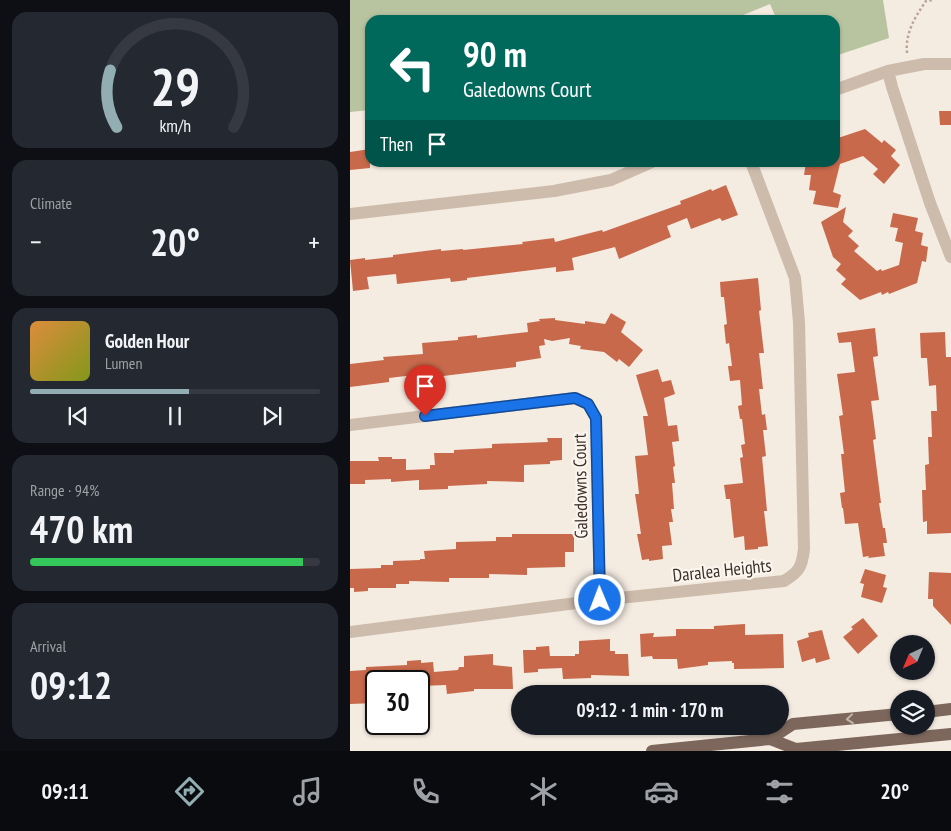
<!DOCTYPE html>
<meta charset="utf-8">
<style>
:root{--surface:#171b24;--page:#242831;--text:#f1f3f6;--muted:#9ea1a6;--line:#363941;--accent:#92aeb2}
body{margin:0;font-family:"PT Sans Narrow",sans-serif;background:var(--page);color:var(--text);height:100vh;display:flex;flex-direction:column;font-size:19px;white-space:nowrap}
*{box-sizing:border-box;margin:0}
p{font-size:16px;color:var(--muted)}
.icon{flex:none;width:28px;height:28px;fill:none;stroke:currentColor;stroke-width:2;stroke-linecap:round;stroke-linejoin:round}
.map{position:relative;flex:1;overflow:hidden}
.sheet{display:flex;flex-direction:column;gap:12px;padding:12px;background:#0d0f14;width:350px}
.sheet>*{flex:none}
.hud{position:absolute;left:15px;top:15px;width:475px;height:152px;border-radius:15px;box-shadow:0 1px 4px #0004;background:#00695c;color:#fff;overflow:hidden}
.needle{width:32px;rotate:224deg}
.controls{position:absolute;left:540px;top:635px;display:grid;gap:10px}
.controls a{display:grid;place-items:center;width:45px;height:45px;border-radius:50%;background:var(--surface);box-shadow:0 1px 4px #0004;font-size:25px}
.speed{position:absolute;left:15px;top:670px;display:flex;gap:10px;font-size:25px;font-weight:700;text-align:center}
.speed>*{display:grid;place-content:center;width:65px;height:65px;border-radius:50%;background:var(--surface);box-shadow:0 1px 4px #0004;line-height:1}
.speed .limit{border:2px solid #111;border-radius:8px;background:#fff;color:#111}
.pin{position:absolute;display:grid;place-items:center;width:42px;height:42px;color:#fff;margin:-51px -21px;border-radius:50% 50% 50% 0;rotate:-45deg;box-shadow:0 0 5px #0007}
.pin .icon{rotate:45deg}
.me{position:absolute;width:55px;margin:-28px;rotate:359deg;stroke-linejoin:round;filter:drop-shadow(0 0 4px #0008)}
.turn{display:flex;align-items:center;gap:18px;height:105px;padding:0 15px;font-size:22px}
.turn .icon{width:65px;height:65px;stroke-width:2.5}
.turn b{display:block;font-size:35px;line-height:42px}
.then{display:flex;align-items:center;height:48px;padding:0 15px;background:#0003;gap:10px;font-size:19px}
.big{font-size:38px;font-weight:700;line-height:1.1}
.sheet .tile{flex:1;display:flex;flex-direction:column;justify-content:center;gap:8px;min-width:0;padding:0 18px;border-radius:15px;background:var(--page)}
.sheet .dial{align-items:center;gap:0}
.dial svg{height:130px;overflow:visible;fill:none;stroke:var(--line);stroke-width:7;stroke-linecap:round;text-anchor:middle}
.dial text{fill:var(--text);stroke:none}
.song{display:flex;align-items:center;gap:15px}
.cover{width:60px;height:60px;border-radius:8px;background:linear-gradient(135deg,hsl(30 70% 55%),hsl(70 70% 35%))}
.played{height:5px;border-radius:2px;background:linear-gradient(90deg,var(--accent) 55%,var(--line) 55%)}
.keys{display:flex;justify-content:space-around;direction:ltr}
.heat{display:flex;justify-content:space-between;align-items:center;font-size:28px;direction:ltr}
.charge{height:8px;border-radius:4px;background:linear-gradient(90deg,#34c759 94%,var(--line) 0)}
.trip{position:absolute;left:161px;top:685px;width:278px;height:50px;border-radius:25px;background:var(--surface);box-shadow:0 1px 4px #0004;font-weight:700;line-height:50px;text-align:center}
.dock{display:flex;height:80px;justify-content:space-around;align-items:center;background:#090b0e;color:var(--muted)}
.dock .icon{width:35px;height:35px}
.dock .on{color:var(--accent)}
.dock b{font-size:22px;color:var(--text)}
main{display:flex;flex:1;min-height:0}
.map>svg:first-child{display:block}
.green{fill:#b8c4a0}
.building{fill:#c8694b}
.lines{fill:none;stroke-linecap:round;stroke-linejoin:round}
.path{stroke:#b9a596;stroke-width:2.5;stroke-dasharray:2.5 2.5;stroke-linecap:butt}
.minor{stroke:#cdbbac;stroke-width:12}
.major{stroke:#7d675c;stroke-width:12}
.oneway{stroke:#c2b5ac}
.route-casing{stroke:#114b97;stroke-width:12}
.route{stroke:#1a73e8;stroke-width:9}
.labels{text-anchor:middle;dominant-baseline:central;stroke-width:4.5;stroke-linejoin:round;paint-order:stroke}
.street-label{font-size:18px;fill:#3b302b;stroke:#fbf5ee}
</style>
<main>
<section class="sheet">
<div class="tile dial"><svg viewBox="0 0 100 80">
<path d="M14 69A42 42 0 1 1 86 69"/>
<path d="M14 69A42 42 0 0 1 10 34" stroke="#92aeb2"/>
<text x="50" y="56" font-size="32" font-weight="700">29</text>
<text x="50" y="72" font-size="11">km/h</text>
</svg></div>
<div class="tile"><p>Climate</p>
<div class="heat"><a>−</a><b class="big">20°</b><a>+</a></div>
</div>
<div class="tile">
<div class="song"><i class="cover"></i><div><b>Golden Hour</b><p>Lumen</p></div></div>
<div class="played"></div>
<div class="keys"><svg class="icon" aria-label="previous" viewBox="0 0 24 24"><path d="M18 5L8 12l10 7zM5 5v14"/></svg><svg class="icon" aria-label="pause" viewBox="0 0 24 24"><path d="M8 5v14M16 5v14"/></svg><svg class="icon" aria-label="next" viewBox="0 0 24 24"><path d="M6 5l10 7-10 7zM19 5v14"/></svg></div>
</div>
<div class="tile"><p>Range · 94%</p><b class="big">470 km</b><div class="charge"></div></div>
<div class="tile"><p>Arrival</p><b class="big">09:12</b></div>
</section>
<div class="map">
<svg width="601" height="751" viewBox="0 0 601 751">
<rect width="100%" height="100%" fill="#f4ebe1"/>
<path class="green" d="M0,0H533L539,38L485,56V20H427L420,4L381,20H20V110L0,112Z"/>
<path class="building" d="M589,111H601V125H590Z
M515,129L532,143L534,140L546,150L541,156L550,165L534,184L523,174L528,169L513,156L490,164L483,192L491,195L488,208L463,204L466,191L459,190L461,175H454L456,162H485V139Z
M20,149V168L0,170V152Z
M376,185L388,215L372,221L370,218L341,229L337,218L317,226L321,237L269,259L265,247L222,258L224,270L206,272V267L117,278V280L101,282L100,278L47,284L46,274L17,277L19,289L3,291L0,260L15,258V260L43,257V255L91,249V251L113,249V250L173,244L172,242L204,238L205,242L252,230L253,232L331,204L330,201L346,195L361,189L362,191Z
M496,207L493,222L503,231L498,236L509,246L504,251L527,271L531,269L532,271L549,265L553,243L545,241L548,228L540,227L543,213L568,218L565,231L573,233L571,245L578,247L576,262L572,261L567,283L539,294L538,292L532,295L531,292L510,300L491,284L496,279L486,270L491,264L483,257L471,222Z
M408,278L411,310L409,311L414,353H409L413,389H409L412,415L415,414L417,430H413L416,456L412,457L417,511H414L418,546L408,547V549L395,550L394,536L384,538L380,499H376L374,485L393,483L390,458L393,457L391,445L395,444L392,419H390L388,406L392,405L390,380L380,381L378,366H382L379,343L376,344L374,325L377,324L374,297H371L370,282Z
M261,313L276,322L271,332L293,350L279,367L269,359L267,362L254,352L230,349L231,346L219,344L220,338L202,341L194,339L195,345L189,346L191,358L166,362V367L77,378V376L64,378V375L39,378V382L0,387V364L34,360L33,357L73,354L72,343L108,340V337L127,335V338L178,332L177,323L190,321L189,319L205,318V320L235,324V321L255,324Z
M525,328L528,356L523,357L529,400L521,401L526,439L523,440L531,503H529L533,528H535L537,543H533L535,556L518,558L519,556L513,557L508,523L495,524L493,508H492L490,493L495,492L491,454H494L489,416L493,415L487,374L505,372L501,342L489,343L487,333Z
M595,332L596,357H601V533L577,534V521L573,522L572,490H576L575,465L579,464L578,437H582L581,411H587L586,385L579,386L577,358H571L570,333Z
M308,369L312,382L321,380L325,394L314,398L318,426L327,425L329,441L322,442L325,466L323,467L325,483H322L324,509H321L323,522H319L322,545L312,546L313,559L299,561V559L292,560L287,534H291L285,494H289L285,456L298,455L293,416H298L286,375Z
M197,438H212V460L200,461V464L174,465V482L137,481V484L98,486V489L69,490V480L41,482V479L15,480V484H0V461H29L28,457H42V459H56V470L80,469V465H85L84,453H104V450L142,448V444L198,442Z
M162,534H224V552H215V567L177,568V575L139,574V578H99V582L59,581V584H46V588H18V591L4,592V588H0V569L31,568V565H43V561L70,560V559H75L74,551L106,549V542L146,541V537H162Z
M515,569L536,575L533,587L537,588L532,603L511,597L514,584L510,583Z
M579,572L601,573V625L583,606V599H578Z
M513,618L528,636L508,654L493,637L503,629L501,627Z
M395,624V635L433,634L434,668L384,669V663H382V661L358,662V665L328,669L327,659H303L302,656L291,657L290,634L304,633L303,637L326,636V629H364V626Z
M472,630L480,659L466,663L465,658L452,662L447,641L459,637L458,633Z
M260,639V651H265V654H278L279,676L241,675V678L213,679L212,668L188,669V672L174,673L173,650H186V647L199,646L200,656H225V654H229V641Z
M143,654V665L162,667L163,689H124V691L97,694L96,685L70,686L69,681H26V703L0,704V671L16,670V667L57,665V661L71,660V663L83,662L84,672L108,670L109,667H114V656Z"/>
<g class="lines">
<path class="path" d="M557,53C555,33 565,17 576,1L582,0"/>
<path class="minor" d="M538,71L542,87L580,203L601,257
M485,90L538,71L574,64H601
M0,214L204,191L261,180L302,162
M0,425L225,398L238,404L246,418L250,600
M0,632L250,600L434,581C449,572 452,567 454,549L449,322L445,278L401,162"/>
<path class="major" d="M576,712L601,709
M420,739L443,724L549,714
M302,751L420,739L446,749L601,734"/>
</g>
<defs><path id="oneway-chevron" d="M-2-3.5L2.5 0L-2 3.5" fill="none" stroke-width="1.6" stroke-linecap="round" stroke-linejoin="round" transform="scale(1.25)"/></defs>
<use class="oneway" href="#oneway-chevron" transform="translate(500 719) rotate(174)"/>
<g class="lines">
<defs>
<path id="route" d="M75,416L225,398L238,404L246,418L250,600"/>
</defs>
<use href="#route" class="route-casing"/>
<use href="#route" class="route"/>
</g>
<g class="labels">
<g class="street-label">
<text transform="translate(230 486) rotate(-91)">Galedowns Court</text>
<text transform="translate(372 570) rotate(-6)">Daralea Heights</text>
</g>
</g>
</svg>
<div class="controls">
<a><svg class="needle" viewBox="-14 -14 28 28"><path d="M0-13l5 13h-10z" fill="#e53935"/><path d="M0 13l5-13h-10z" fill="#9ea1a6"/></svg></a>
<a><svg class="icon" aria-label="layers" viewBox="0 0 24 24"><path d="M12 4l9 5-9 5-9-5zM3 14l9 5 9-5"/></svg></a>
</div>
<div class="speed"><div class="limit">30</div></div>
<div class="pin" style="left:75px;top:416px;background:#d93025"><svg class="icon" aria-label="arrive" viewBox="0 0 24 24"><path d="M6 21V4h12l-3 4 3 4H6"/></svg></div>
<svg class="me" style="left:250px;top:600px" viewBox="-20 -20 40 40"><circle r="17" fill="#1a73e8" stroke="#fff" stroke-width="3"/><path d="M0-11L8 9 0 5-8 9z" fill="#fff"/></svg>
<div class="trip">09:12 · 1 min · 170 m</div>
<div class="hud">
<div class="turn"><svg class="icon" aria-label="left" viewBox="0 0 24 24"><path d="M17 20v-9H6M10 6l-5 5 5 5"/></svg><div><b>90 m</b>Galedowns Court</div></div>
<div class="then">Then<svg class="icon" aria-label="arrive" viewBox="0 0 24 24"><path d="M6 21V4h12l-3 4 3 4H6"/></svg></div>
</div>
</div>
</main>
<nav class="dock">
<b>09:11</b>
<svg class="icon on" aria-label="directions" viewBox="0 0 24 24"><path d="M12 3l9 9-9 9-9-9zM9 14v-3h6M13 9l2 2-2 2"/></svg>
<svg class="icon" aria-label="music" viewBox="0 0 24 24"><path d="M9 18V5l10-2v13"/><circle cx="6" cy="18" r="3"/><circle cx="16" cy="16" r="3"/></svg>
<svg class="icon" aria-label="phone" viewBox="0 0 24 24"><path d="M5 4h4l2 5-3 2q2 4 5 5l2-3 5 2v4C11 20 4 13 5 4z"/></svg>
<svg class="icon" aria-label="climate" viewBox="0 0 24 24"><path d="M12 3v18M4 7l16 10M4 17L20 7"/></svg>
<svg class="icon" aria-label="car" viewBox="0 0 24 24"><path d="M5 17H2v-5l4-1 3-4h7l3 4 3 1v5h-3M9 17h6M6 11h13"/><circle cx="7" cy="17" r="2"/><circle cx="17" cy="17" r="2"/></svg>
<svg class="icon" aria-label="filters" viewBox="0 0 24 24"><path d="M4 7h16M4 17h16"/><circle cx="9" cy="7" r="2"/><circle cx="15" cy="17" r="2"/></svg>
<b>20°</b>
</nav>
